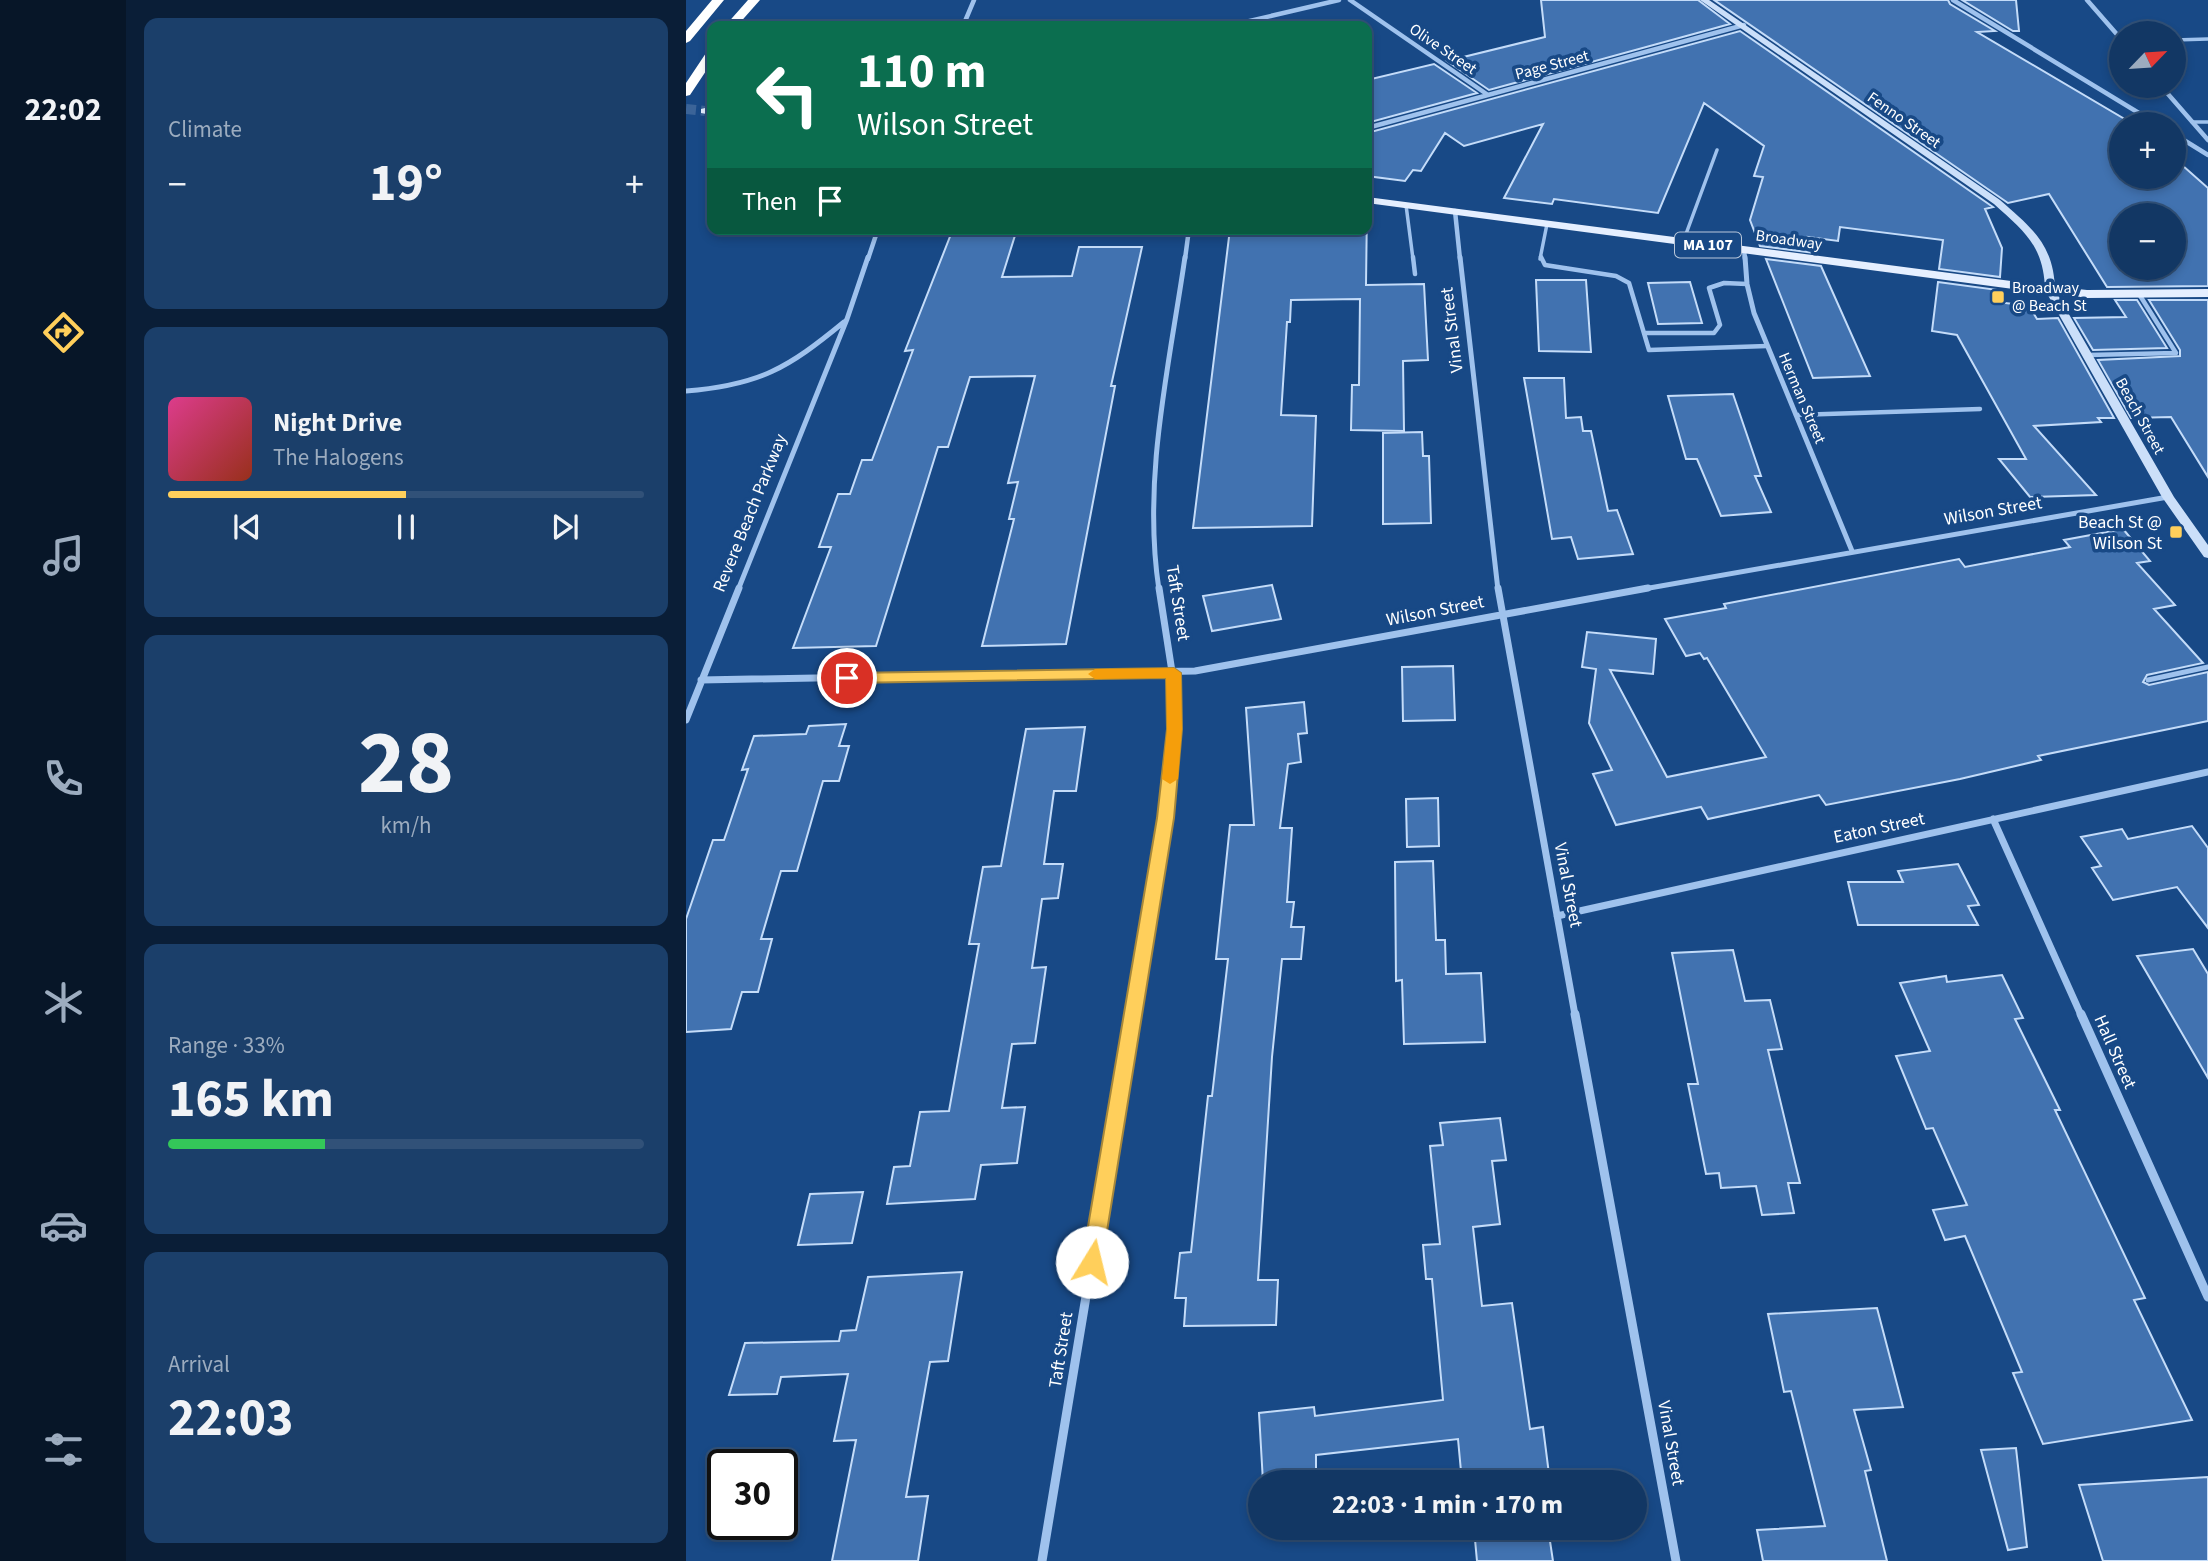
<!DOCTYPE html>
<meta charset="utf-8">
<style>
:root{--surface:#123764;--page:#1b3f6a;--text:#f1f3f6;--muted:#9cacbf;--line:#315178;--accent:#ffcf5b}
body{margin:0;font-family:"Source Sans 3",sans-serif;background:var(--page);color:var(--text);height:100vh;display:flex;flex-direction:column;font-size:26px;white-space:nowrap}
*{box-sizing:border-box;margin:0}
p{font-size:23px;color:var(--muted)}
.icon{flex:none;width:38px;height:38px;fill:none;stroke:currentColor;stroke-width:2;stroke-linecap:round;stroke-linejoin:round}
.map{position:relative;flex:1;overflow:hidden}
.drawer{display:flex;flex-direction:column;gap:18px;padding:18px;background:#0a1e37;width:560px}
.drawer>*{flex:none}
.guide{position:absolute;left:21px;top:21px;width:665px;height:214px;border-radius:14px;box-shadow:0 4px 10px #0003,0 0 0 2px var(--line);background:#0b6e4f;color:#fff;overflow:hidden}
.needle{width:46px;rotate:65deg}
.fabs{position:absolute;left:1423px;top:21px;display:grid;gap:14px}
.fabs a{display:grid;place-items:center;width:77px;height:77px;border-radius:50%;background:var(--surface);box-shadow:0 4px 10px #0003,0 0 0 2px var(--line);font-size:35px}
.speed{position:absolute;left:21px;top:1449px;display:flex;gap:14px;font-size:35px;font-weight:700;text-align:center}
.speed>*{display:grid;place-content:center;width:91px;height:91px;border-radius:50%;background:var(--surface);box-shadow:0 4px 10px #0003,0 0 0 2px var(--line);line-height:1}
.speed .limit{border:4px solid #111;border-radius:10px;background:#fff;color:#111}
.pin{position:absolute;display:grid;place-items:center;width:60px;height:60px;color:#fff;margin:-30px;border:4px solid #fff;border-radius:50%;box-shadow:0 2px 7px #0007}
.me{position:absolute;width:77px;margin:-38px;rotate:9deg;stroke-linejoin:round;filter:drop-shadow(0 0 5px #0008)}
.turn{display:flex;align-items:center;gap:24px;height:147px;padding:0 35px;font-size:32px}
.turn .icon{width:91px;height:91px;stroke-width:2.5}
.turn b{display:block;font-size:49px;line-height:60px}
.then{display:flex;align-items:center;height:66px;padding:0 35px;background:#0003;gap:14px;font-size:26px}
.big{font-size:52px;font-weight:700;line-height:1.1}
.drawer .widget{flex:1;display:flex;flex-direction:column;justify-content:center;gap:10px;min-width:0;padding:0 24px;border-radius:14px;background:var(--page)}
.drawer .dial{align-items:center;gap:0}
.dial b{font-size:91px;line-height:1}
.song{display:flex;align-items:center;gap:21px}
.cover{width:84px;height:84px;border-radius:10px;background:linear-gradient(135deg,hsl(330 70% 55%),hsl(10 70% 35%))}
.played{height:7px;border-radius:4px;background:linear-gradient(90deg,var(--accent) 50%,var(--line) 50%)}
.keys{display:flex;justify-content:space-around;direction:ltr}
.heat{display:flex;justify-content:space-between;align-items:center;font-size:38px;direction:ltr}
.charge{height:10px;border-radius:5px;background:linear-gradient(90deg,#34c759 33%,var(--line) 0)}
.trip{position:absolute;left:562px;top:1470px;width:399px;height:70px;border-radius:35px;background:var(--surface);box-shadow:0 4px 10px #0003,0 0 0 2px var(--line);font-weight:700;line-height:70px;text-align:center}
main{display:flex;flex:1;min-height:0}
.menu{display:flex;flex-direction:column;width:126px;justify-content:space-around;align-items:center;background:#071628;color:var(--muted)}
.menu .icon{width:49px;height:49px}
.menu .on{color:var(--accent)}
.menu b{font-size:32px;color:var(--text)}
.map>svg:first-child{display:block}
.building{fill:#4172b0;stroke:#c4dcf9;stroke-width:2;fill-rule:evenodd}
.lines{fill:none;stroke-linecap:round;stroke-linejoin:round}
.primary-tunnel{stroke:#3b6498;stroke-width:10;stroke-dasharray:10 5;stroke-linecap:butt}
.lane-far2{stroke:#9fc2ed;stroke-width:3.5}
.lane-far1{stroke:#9fc2ed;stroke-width:4.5}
.lane{stroke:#9fc2ed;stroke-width:5}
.street-far3{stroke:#9fc2ed;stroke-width:4.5}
.street-far2{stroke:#9fc2ed;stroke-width:5}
.street-far1{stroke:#9fc2ed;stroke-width:7}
.street{stroke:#9fc2ed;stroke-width:9}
.secondary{fill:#cbdff9;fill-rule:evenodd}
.primary{fill:#e5efff;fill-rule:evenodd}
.highway{fill:#fff;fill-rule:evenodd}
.route{fill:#ffcf5b;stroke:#a6873b;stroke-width:2}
.slow{fill:#f59e0b}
.poi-dot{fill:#ffcf5b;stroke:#184986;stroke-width:2.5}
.labels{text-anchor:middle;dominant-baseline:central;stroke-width:7;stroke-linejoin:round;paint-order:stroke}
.far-street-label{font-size:16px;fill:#fff;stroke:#184986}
.shield{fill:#184986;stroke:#bac8db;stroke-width:2}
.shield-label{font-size:16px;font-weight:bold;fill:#fff}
.far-poi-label{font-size:16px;fill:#fff;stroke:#184986;text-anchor:start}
.street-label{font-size:18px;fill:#fff;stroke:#184986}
.poi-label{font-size:18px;fill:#fff;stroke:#184986;text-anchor:end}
</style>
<main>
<nav class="menu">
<b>22:02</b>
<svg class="icon on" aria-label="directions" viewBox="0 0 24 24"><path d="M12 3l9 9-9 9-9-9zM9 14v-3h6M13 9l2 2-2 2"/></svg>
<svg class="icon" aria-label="music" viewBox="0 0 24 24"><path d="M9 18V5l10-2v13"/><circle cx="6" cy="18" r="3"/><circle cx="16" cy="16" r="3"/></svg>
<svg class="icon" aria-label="phone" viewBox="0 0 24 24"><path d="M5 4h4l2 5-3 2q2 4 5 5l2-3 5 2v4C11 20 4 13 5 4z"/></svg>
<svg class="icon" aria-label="climate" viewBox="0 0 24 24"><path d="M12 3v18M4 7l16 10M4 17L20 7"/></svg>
<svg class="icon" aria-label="car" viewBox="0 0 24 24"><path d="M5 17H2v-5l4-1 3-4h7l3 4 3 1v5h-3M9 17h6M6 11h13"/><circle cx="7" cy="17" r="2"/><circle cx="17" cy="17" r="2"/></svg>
<svg class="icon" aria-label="filters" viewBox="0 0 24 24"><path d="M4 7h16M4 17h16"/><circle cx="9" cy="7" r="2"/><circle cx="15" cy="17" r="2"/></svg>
</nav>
<section class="drawer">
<div class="widget"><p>Climate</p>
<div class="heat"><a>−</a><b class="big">19°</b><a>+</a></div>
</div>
<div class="widget">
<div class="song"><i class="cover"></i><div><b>Night Drive</b><p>The Halogens</p></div></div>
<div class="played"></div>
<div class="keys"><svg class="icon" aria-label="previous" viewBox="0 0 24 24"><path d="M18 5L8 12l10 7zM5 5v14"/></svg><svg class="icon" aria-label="pause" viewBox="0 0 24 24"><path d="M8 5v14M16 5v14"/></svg><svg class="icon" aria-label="next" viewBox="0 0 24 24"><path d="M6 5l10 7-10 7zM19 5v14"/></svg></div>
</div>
<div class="widget dial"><b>28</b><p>km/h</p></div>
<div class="widget"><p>Range · 33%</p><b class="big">165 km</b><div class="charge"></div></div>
<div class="widget"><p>Arrival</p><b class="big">22:03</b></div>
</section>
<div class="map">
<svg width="1522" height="1561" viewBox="0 0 1522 1561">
<rect width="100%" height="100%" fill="#184986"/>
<path class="building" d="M855,0H1012L1044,24L803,90L761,61L859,37Z
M1028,0H1262L1264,4L1309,31L1291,32L1447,124H1435V177H1488V158L1522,188V286L1421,287L1363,194L1322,203ZM1435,215H1488V268H1435Z
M1276,0H1330L1333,31H1327Z
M1054,31L1307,207L1299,209L1316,248L1314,277L1253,269L1257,240L1154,227L1152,241L1122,237L1129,253L1074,246L1064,220L1077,177L1068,176L1078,146L1018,103L972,213L868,199L866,204L818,198L857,124L778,146L759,133L735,171L727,170L719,181L681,176V133Z
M748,64L791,93L681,123V80Z
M681,206L680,285L738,284L742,360L717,361L718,431L665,430L666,385H673L674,299L605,300L604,322H601L595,415L630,416L626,526L507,528L544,229H681Z
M267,229H331L316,277L386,276L393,247H456L425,386H429L380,644L296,646L328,519H323L332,482L322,483L349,376L284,377L262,447H252L190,646L107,648L145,547H133L152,494H164L176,460H186L227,350L219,351Z
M1080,259L1135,266L1184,376L1127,378Z
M850,280H900L905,352L853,351Z
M1004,282L1016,323L972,324L962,283Z
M1252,282L1312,290L1311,302L1343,306L1351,319L1372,318L1428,418H1412L1415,422L1348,426L1410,495L1344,497L1313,459H1340L1271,335L1246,331Z
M1429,300H1451L1481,348L1407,350L1388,318L1440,317Z
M1463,300H1522V477L1485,417L1445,418L1412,360L1494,356V350Z
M838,378H878L880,418L895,417L897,431H905L922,511L931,510L947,554L892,559L885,537L866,539Z
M1047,394L1075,476H1069L1085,512L1035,516L1011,459H1000L982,396Z
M736,432L737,456H743L745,523L697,524V433Z
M1437,529L1464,561L1451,563L1489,605L1468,609L1517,663L1461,675L1457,682L1463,685L1522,672V721L1352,756L1355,760L1274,779L1140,805L1133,795L1022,819L1015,807L930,825L907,774L926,770L903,723L910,669L896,667L901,632L970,639L967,674L924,670L981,777L1080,757L1021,658L1018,659L1014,653L1000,656L979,619L1040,608L1038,604L1273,559L1279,567L1384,547L1378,540Z
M586,585L595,619L526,631L517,596Z
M767,666L769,720L717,721L716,667Z
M618,702L621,733L612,734L615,762L602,764L594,828H606L601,902H608L605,927H618L615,959H596L586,1057L572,1280H592L590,1325L498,1326L500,1298H489L494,1253L505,1252L522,1096H526L542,959H530L544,825H568L560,708Z
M160,724L153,746H163L153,781H137L111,871H95L75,939H86L72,992H56L45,1029L0,1032V919L27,840H38L62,769L56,770L68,736L120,734L123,726Z
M399,727L390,791H368L358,864H377L372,898L356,899L346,968L360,967L349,1043L326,1044L316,1108L339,1107L331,1163L295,1165L289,1199L201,1204L208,1167L224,1166L234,1112L263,1111L293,944H283L297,867L315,866L340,729Z
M752,798L753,846L721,847L720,799Z
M1506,826L1522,848V928L1491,887L1427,900L1406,868L1415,866L1395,837L1436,829L1442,839Z
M747,861L750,940H759L760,974L795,973L799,1042L718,1044L716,980L710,981L709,862Z
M1272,864L1293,905L1282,906L1292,925H1172L1162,882H1217L1212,871Z
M1507,949L1522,974V1078L1451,956Z
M1047,950L1059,1001L1084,1000L1096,1049L1082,1050L1114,1183H1102L1108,1213L1076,1215L1070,1186L1035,1188L1033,1173L1020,1174L1002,1084H1012L986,953Z
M1316,975L1337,1018L1329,1019L1374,1110H1369L1459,1298L1448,1300L1506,1420L1357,1444L1327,1373L1336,1372L1279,1236L1259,1240L1247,1210L1281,1205L1247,1128L1240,1129L1210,1056L1244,1051L1214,983L1260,976L1261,982Z
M814,1118L820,1160L806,1161L814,1224L787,1227L796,1306L826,1303L844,1429L857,1427L864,1482H776L772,1439L630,1455V1482H577L573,1413L628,1407L629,1416L757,1400L746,1279H740L737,1245L754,1244L744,1146L757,1145L754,1123Z
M177,1192L166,1243L112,1245L124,1194Z
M276,1272L262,1361L244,1362L220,1497L242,1496L232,1561H146L170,1440L148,1441L162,1374L95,1377L91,1394L43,1395L59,1343L153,1341L155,1331L170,1330L182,1277Z
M1191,1308L1217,1407L1168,1410L1185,1470L1179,1471L1201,1561H1077L1071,1530L1139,1526L1105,1391L1098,1392L1082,1314Z
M1330,1448L1341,1547L1322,1550L1295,1450Z
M1522,1477V1561H1417L1393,1485Z
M781,1528H862L867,1561H791L788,1529Z"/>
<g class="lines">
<path class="primary-tunnel" d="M0,109L19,111"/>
<path class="lane-far2" d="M1488,40L1522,39
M1506,122H1522
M720,205L727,259
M997,242L1031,150
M854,259L861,224"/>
<path class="lane-far1" d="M727,257L729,274
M855,257L859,265L930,276L943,283L963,350L1081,346
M958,333H1028L1034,325L1023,288L1038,283L1061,284
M1402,355L1490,353L1453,294
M1110,415L1294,409"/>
<path class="lane" d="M1462,680L1522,667"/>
<path class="street-far3" d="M664,0L802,95
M1267,0L1471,124
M1401,0L1435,39
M277,26L288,0
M542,26L653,0
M1475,86L1522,140
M681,128L1058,25
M1488,134L1522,155
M769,211L774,259
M1058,250L1059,259
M182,259L192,229
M499,259L503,229"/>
<path class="street-far2" d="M774,257L812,590
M1059,257L1061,284L1068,313L1166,551
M0,391C74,385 102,368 158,322
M52,590L161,319L182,257
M473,590C456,479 483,367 499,257
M952,590L1482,497"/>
<path class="street-far1" d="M812,588L889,1015
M15,680L509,671L962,588
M0,720L53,588
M1307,819L1395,1015
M871,916L1522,772
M446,1015L487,756L489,691L473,588"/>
<path class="street" d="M889,1014L990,1561
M1395,1014L1522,1297
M356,1561L447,1014"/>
<path class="secondary" d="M1014,0H1023L1314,200C1346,228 1368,245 1369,290L1488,497L1522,545V558L1518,557L1476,497L1359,290C1358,246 1338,231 1308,204Z"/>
<path class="primary" d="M19,108L26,109V115L15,113V109Z
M681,197L1364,286L1401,290L1522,289V297L1401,298L1364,294L681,203Z"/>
<path class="highway" d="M26,0H38L4,41L0,43V31Z
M62,0H74L51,26H39Z
M26,49V62L4,95L0,96V83L22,50Z"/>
</g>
<path class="route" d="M488,668L495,673L496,729L488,818L416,1262L413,1269L406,1272L399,1269L396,1262L471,818L481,729L480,678L161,683L154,678L161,673Z"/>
<path class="slow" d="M488,668L495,673L496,729L492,779L484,784L476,779L481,729L480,678L409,679L402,674L409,669Z"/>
<g class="poi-dot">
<rect x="1305" y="290" width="14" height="14" rx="3.5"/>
<rect x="1483" y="525" width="14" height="14" rx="3.5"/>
</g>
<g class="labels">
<g class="far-street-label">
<text transform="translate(757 49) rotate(34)">Olive Street</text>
<text transform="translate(866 65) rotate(-15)">Page Street</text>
<text transform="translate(1218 120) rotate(35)">Fenno Street</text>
<text transform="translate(1103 240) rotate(8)">Broadway</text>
<text transform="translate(1116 398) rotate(67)">Herman Street</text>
<text transform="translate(1454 416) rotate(61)">Beach Street</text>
</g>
<rect class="shield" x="989" y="232.5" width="66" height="25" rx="5"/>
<g class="shield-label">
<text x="1022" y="245">MA 107</text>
</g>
<g class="far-poi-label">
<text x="1326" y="288">Broadway<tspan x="1326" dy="18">@ Beach St</tspan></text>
</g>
<g class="street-label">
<text transform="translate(766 330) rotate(-97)">Vinal Street</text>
<text transform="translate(1307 511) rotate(-10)">Wilson Street</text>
<text transform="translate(64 513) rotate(-68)">Revere Beach Parkway</text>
<text transform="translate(492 603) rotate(81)">Taft Street</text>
<text transform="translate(749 611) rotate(-11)">Wilson Street</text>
<text transform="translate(1193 828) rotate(-12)">Eaton Street</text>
<text transform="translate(882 885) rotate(79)">Vinal Street</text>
<text transform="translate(1429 1052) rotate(66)">Hall Street</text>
<text transform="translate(375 1350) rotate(-81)">Taft Street</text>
<text transform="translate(985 1443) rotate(80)">Vinal Street</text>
</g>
<g class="poi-label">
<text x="1476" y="522">Beach St @<tspan x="1476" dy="21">Wilson St</tspan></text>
</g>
</g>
</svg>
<div class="fabs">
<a><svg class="needle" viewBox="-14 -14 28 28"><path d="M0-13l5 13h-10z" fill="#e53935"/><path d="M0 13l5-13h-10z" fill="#9cacbf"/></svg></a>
<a>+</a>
<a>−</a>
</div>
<div class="speed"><div class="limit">30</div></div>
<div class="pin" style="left:161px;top:678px;background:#d93025"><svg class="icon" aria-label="arrive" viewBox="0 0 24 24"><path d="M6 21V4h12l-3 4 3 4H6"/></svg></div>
<svg class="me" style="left:406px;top:1262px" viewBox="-20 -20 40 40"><circle r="19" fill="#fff"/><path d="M0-13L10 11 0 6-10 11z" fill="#ffcf5b"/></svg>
<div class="trip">22:03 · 1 min · 170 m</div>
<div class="guide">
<div class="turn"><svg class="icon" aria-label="left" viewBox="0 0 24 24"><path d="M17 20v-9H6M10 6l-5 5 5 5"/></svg><div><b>110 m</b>Wilson Street</div></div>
<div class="then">Then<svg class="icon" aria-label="arrive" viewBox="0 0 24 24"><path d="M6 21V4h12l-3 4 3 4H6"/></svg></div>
</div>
</div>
</main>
